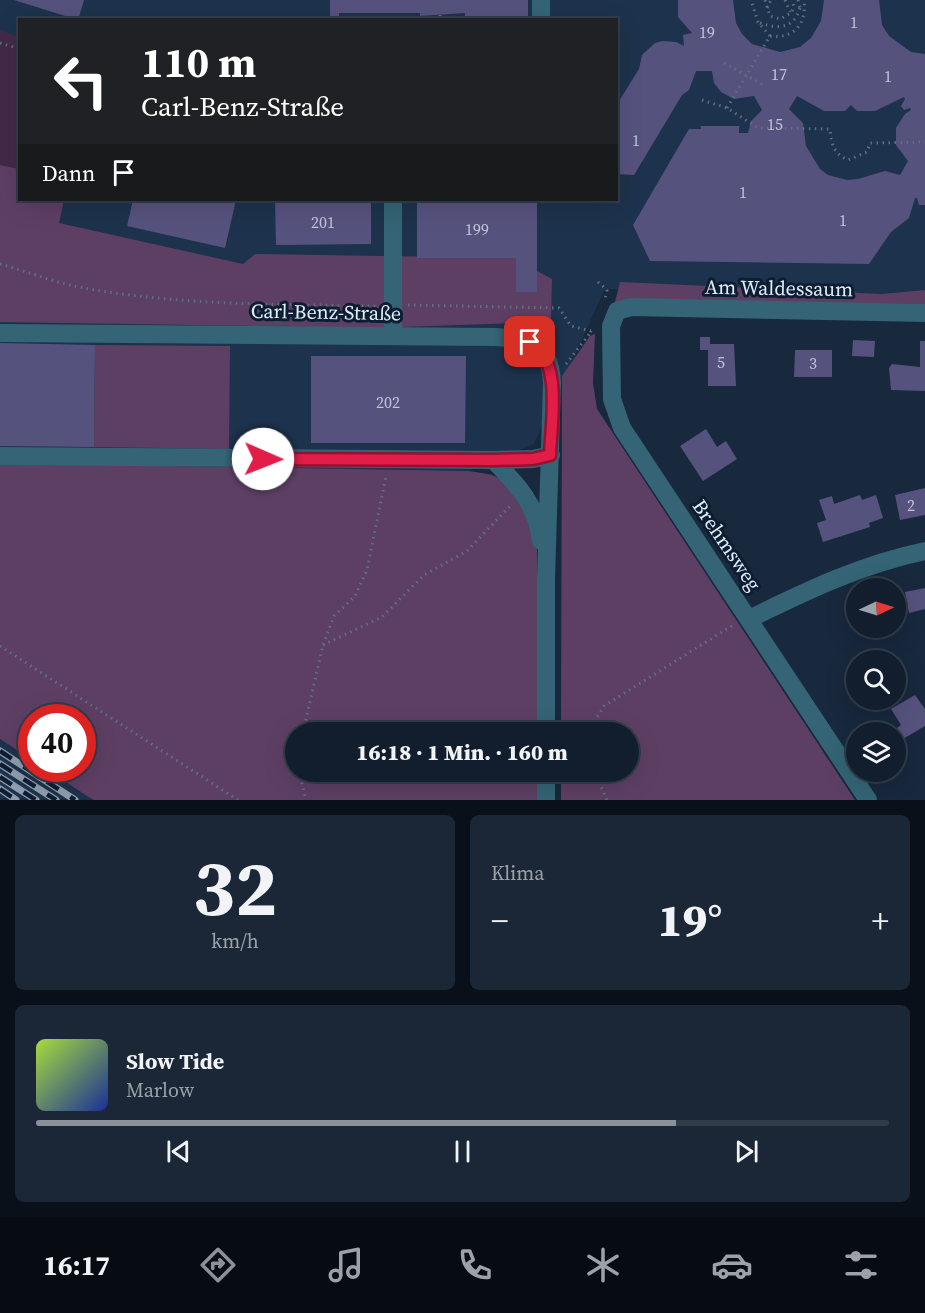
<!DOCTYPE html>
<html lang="de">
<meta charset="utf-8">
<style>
:root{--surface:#121e2e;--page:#1b2736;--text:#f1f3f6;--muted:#9ca2aa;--line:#313c4a;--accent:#8c9099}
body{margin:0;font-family:"Source Serif 4",serif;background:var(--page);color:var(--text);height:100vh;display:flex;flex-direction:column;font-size:22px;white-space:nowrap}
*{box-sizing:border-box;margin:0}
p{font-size:20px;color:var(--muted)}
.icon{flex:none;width:33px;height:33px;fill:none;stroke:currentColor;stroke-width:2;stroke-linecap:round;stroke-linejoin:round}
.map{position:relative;height:800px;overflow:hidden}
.sheet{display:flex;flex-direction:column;gap:15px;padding:15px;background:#0a1019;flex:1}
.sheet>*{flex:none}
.guide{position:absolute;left:18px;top:18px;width:600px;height:183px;border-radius:0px;box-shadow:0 6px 24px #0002,0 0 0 2px var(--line);background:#202124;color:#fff;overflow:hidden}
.needle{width:39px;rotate:86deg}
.fabs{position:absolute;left:846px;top:578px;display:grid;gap:12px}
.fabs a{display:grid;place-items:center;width:60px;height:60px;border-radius:50%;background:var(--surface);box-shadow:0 6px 24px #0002,0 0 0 2px var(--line);font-size:30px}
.speed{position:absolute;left:18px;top:704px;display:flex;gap:12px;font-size:30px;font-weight:700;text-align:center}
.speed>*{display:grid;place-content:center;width:78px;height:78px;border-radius:50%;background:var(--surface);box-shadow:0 6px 24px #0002,0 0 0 2px var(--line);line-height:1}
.speed .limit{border:9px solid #d22;background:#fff;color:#111}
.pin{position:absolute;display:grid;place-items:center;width:51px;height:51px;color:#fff;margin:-26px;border-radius:12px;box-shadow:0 3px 9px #0006}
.me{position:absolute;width:66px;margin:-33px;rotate:91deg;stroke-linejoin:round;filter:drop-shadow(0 0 4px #0008)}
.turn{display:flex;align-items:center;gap:21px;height:126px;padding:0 24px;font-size:27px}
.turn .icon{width:78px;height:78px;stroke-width:2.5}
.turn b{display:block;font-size:42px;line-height:51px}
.then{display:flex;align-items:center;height:57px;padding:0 24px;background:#0003;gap:12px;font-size:22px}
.big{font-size:45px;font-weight:800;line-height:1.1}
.sheet .tile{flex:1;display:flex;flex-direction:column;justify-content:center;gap:9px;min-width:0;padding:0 21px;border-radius:9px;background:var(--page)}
.sheet .dial{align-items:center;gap:0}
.dial b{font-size:78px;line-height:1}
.song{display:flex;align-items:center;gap:18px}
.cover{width:72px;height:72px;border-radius:9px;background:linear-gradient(135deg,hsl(80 70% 55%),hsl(230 70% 35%))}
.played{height:6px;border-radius:3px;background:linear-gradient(90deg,var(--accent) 75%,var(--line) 75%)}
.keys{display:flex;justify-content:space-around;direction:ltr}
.heat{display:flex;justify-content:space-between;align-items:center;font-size:33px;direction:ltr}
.sheet .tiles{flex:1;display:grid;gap:15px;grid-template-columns:1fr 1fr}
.tile:last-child{grid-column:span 2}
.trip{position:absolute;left:285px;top:722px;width:354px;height:60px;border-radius:30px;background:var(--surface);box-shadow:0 6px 24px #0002,0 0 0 2px var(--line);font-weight:800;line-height:60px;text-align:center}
.dock{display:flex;height:96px;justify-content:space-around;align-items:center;background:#070c12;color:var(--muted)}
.dock .icon{width:42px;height:42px}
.dock .current{color:var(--accent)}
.dock b{font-size:27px;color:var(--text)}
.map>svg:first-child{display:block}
.built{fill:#1d324c;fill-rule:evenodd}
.green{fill:#432949}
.forest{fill:#5d3f64}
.building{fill:#56527e;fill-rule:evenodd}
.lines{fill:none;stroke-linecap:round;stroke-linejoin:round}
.path{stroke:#616f82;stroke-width:3;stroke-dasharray:1.5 4.5;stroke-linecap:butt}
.minor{stroke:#346475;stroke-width:18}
.rail-casing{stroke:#909dae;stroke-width:7}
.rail{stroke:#0e1e32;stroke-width:4.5;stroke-dasharray:14;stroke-linecap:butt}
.route-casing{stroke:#92132f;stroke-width:15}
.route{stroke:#e11d48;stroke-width:10}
.labels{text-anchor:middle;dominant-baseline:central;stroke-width:6;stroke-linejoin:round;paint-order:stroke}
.number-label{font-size:16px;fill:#bfc6dc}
.street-label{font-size:20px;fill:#e2edfb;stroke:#0e1e32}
</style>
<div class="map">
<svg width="925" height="800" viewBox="0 0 925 800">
<rect width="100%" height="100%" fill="#18283d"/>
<path class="built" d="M0,0H925V290L881,294L605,289L534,444L468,471L0,463ZM20,20H616V200H20Z
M0,739L31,759L32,768H45L94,800L0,798Z"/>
<path class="green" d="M0,30L19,37V169L0,165Z"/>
<path class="forest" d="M0,165L19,169L20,200H64L59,223L243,264L255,254L516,258L517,292H537V271L552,279L551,318L545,322L374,328L0,322Z
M620,282L881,294L925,290V304L615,302Z
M595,334L593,383L597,409L855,800H561V771H628V732H561L562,376L590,336Z
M95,345L230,346L229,449L94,447Z
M0,463L468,471C476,472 484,473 492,475C519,485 531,525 537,550V732H296V771H537V800H94L87,796L45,768H82V717H32L31,759L0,739Z"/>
<path class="building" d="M14,0H84L78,20Z
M330,0H528V20H465V13L420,16V13H339V16H330Z
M678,0H733L736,23L742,34L752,44L780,52L800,47L811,38L821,21L824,0H879L882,25L889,36L911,52L925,54V205H919L917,198H915L909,218L891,232L869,264L650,261L633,225L689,129H701V126H739V133H748L751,121L762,110L754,96L734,99L721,92L714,83L712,71H696L689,90L682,95L634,175L616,174V106L639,69L642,55L655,43L662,41L676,42L684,46L683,35L692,33L678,17ZM797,96L824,111H845L851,105L857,111H875L904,97L905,99L901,106L904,110L910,108L911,110L905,114L896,128V145L908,161L900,175L885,171L858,179L847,180L828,175L820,169L806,146L803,123L789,109Z
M133,200H236L225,248L127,226Z
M275,200H371V244L276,245Z
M417,200H537V292H516V258H417Z
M700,337H710V344H734L736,386H708V350H700Z
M853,340L875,341L874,357L852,356Z
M920,341H925V391L891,390L889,368L892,364L920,367Z
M0,343L95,345L94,447L0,446Z
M795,350H832V377H794Z
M311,356H466L465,443H311Z
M706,429L717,447L726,441L737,459L703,481L680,446Z
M925,488V515L900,520L895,495Z
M860,495L862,500L876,495L883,518L869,523L870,527L823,542L817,523L826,520L819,500L832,496L834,504Z
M925,588V609L909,613L905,592Z
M915,695L925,709V726L903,739L897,728L901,725L891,709Z"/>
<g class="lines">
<path class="path" d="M765,0L770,16L780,19L791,13L794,7L792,0
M785,0L790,12
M798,0L800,8
M767,8L771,0
M440,15V20
M305,20L306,18
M760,23C778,29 794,29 800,8
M770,36C794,39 807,24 804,0
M0,43L20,49
M724,63L765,86
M702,100L727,108L758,128L830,129C831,144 834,154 848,160L867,152L870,143L925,142
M727,108L770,36L758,22L751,0
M0,264C26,271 53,282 79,287C178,306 278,304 378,306
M598,282L607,290L605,299
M408,305L559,308L571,326L591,331L593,327
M566,364L591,332
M323,645L382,617L424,575L467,551L511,505
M0,646L238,800
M303,732L323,645L334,616L355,596L367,570L386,476
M588,732L604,706L733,625
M299,771L306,800
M594,771L607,800"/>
<path class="minor" d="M541,0V20
M393,200V336
M0,333L494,337C529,339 550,342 552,383L546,579V732
M0,456L493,460L533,459L551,455
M493,460C518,485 537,505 541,541
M749,619C806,591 862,564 925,551
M546,800V771
M868,800L622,428L612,399L611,326L617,311L631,307L925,313"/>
<defs>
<path id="rail" d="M0,751L75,800
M0,764L56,800
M0,777L36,800
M0,789L16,800"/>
</defs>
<use href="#rail" class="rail-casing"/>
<use href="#rail" class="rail"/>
</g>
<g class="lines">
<defs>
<path id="route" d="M263,459L493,460L533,459L550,455C551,422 563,360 530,342"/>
</defs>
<use href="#route" class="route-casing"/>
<use href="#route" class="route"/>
</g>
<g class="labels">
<g class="number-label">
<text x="854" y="22">1</text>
<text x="707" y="32">19</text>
<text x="779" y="74">17</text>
<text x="888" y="76">1</text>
<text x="775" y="124">15</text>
<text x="636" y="140">1</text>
<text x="743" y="192">1</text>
<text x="843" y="220">1</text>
<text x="323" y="222">201</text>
<text x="477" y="229">199</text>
<text x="721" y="362">5</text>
<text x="813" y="363">3</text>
<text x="388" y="402">202</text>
<text x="911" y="505">2</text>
</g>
<g class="street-label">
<text transform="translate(779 288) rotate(1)">Am Waldessaum</text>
<text transform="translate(326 312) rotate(1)">Carl-Benz-Straße</text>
<text transform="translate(727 545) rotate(56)">Brehmsweg</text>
</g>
</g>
</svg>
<div class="fabs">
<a><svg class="needle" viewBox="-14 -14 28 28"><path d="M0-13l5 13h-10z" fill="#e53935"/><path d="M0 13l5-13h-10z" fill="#9ca2aa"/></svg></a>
<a><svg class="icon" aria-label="search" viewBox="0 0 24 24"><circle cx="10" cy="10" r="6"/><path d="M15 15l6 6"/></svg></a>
<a><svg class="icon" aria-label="layers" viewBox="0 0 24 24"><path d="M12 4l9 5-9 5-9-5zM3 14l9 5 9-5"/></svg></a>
</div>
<div class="speed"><div class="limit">40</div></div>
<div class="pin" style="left:530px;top:342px;background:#d93025"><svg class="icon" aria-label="arrive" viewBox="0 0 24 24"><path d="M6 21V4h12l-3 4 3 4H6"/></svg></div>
<svg class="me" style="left:263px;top:459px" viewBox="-20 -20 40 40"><circle r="19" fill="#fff"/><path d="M0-13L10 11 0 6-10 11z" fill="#e11d48"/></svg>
<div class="trip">16:18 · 1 Min. · 160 m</div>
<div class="guide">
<div class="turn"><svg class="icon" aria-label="left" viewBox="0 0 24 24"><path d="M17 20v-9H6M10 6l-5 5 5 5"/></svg><div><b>110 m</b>Carl-Benz-Straße</div></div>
<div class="then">Dann<svg class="icon" aria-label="arrive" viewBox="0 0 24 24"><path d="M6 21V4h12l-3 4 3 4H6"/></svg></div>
</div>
</div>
<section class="sheet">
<div class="tiles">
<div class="tile dial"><b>32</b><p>km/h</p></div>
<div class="tile"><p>Klima</p>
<div class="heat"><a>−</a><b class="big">19°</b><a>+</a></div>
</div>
<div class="tile">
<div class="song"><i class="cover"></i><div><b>Slow Tide</b><p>Marlow</p></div></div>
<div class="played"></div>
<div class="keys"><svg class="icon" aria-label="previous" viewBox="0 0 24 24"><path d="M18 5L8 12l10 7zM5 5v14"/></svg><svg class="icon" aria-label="pause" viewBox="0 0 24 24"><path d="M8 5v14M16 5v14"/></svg><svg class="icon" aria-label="next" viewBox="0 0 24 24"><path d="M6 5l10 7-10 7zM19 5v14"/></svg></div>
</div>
</div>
</section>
<nav class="dock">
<b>16:17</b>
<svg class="icon current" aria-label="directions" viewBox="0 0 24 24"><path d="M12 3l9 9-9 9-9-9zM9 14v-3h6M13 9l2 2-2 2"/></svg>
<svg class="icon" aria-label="music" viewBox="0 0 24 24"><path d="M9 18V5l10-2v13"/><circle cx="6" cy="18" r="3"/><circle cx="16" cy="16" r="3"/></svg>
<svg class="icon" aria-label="phone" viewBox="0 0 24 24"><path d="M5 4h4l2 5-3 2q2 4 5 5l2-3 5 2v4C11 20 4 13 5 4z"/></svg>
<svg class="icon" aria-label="climate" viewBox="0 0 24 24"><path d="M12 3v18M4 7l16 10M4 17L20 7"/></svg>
<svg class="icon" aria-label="car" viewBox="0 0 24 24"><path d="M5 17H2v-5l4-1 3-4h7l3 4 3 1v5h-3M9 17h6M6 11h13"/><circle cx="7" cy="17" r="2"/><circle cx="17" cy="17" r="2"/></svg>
<svg class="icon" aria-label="filters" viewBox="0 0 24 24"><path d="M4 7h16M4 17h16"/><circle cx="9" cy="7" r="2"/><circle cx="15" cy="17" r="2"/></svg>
</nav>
